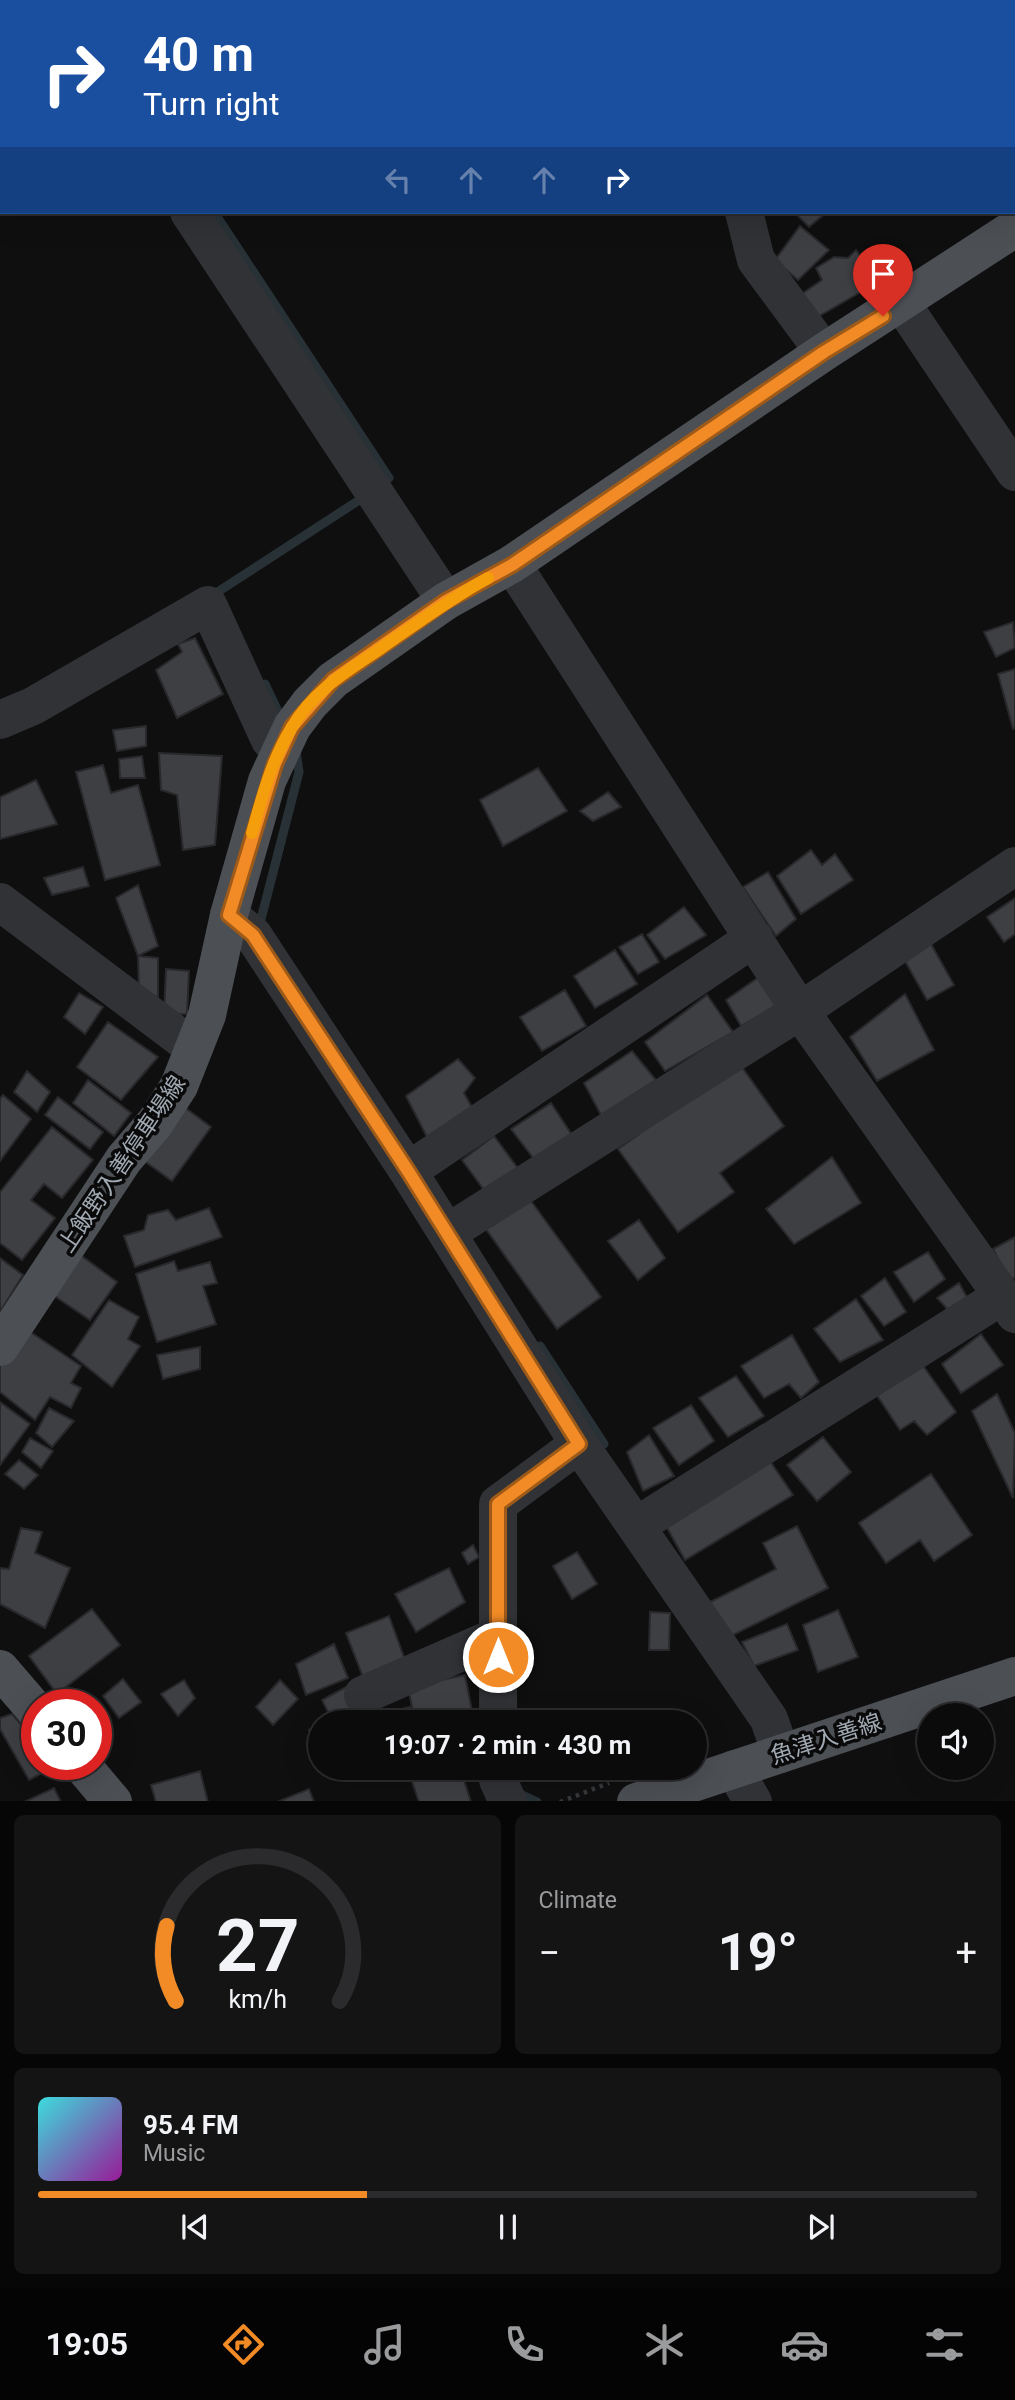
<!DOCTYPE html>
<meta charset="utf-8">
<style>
:root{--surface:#0b0b0c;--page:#141415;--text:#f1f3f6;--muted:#9a9b9d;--line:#2b2b2d;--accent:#f28b26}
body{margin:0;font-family:Roboto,"Noto Sans JP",sans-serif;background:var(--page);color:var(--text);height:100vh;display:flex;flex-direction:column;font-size:26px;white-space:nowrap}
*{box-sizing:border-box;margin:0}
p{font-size:23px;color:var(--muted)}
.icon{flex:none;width:38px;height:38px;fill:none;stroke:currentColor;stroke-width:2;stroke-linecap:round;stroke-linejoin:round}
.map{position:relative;height:1801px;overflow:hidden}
.side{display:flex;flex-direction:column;gap:14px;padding:14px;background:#060607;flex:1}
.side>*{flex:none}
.hud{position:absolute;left:0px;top:0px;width:1015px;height:214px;box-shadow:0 7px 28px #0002,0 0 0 2px var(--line);background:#1a4fa0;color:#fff;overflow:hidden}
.tools{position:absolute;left:917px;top:1703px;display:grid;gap:14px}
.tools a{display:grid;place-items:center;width:77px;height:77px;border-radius:50%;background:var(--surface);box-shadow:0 7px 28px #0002,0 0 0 2px var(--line);font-size:35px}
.speed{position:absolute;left:21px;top:1689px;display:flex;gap:14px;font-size:35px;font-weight:700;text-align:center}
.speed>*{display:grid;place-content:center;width:91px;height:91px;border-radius:50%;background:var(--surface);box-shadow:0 7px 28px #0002,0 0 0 2px var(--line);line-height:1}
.speed .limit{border:10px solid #d22;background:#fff;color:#111}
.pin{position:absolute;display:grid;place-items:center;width:60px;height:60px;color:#fff;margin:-72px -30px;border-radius:50% 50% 50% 0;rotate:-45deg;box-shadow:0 0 7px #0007}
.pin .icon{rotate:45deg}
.me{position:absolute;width:77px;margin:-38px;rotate:0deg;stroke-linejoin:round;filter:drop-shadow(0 0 5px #0008)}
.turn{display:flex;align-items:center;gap:24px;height:147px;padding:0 28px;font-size:32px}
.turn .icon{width:91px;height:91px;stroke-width:2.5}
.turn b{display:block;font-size:49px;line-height:60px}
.lanes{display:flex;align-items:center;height:66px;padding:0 28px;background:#0003;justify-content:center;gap:35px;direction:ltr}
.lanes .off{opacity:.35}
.big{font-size:52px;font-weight:700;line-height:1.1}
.side .card{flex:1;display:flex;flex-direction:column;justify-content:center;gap:10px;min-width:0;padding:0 24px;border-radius:10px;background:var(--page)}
.side .dial{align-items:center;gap:0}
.dial svg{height:182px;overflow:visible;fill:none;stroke:var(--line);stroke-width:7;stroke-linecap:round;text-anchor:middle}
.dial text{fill:var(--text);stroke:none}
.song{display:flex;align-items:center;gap:21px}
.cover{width:84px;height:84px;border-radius:10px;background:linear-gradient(135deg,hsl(180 70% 55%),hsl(300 70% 35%))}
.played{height:7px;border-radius:4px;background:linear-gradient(90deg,var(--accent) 35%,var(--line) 35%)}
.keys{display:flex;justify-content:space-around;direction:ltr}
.heat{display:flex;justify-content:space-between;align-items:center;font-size:38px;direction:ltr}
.side .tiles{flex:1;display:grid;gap:14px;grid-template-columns:1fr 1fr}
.card:last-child{grid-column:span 2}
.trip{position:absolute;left:308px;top:1710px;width:399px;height:70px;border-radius:35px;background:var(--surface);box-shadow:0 7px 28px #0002,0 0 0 2px var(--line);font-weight:700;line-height:70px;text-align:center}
.dock{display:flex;height:112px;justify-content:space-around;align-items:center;background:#040405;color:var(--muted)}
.dock .icon{width:49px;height:49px}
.dock .active{color:var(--accent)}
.dock b{font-size:32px;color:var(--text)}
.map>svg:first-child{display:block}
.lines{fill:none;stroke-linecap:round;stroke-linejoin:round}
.stream{stroke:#283236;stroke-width:9}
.building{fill:#3e3f43;stroke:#29292c;stroke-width:2}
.path{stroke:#36393c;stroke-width:4.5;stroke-dasharray:3.5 5;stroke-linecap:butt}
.minor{stroke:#303235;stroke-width:38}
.major{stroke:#4c4f54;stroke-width:38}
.route-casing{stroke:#9d5a19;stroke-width:18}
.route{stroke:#f28b26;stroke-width:12}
.slow{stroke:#f59e0b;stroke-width:12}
.labels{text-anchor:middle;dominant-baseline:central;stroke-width:7;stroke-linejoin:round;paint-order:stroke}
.street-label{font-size:23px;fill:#a0a8b1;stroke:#0a0a0b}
</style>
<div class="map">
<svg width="1015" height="1802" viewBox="0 0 1015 1802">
<rect width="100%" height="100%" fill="#0f0f10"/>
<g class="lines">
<path class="stream" d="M76,0L77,2
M214,212L389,478L381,484
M219,598L216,593L367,495
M265,684L283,722
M262,926L260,923L299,772L296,751
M540,1346L604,1444L593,1451
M516,1792L537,1802"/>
</g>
<path class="building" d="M794,212H827L809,227Z
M800,226L829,250L798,280L775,260Z
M856,250L880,281L814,319L800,295L822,280L816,268L834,257L848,258Z
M1013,622L1015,648L996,657L984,632Z
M195,638L223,694L177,718L156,670L182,652L178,644Z
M1015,669V728L1013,729L998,674Z
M146,726V746L117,751L113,730Z
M159,753L222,756L215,845L183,850L177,795L161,790Z
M142,756L145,778H120L119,759Z
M103,765L111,793L138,785L160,865L105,880L76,772Z
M538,768L567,811L503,846L480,800Z
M36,780L57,824L0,839V797Z
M608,792L621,807L593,821L580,811Z
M811,850L822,865L835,854L853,880L801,914L777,876Z
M83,867L89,886L52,895L44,878Z
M768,872L796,919L776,936L743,887Z
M138,885L158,946L138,956L116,898Z
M1015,898V934L1004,942L987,917Z
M684,907L706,935L665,959L647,935Z
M642,934L659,962L638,974L619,947Z
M930,942L954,985L927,1000L905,961Z
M615,950L637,984L595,1008L574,976Z
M138,956L158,958V997L139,994Z
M166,969L189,971L187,1014H164Z
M759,977L778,1005L741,1026L726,1000Z
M565,990L586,1026L542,1051L520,1017Z
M79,993L103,1007L85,1034L64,1017Z
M905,994L934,1050L877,1081L850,1037Z
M707,995L733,1032L665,1071L645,1042Z
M108,1022L158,1057L121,1100L77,1067Z
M632,1051L656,1080L601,1115L584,1083Z
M458,1059L475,1078L464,1093L473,1109L427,1137L406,1096Z
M739,1063L784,1126L720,1173L734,1192L678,1232L618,1149Z
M27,1071L50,1092L37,1112L14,1092Z
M88,1080L131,1113L114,1136L73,1103Z
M3,1095L31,1119L0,1161V1099Z
M58,1097L103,1132L90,1149L45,1115Z
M551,1103L574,1138L537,1163L511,1129Z
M183,1106L211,1127L172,1181L143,1160Z
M52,1127L93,1160L62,1198L44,1184L31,1200L55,1218L22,1260L0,1243V1192Z
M494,1136L520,1171L487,1194L462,1160Z
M832,1157L861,1203L794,1244L766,1209Z
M526,1194L601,1297L557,1329L483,1225Z
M209,1208L222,1237L135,1267L124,1236L144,1230L148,1215L168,1210L176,1220Z
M639,1220L665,1258L638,1280L608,1241Z
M1015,1237V1278L1009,1280L993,1249Z
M75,1251L117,1282L90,1320L50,1293Z
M928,1252L945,1279L914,1302L894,1272Z
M0,1258L23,1275L0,1312Z
M174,1261L178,1271L210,1262L217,1283L203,1286L216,1324L157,1342L136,1274Z
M885,1278L906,1312L884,1326L861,1296Z
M959,1283L968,1299L949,1311L937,1298Z
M856,1299L883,1340L840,1362L814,1329Z
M109,1300L139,1317L128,1339L140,1346L112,1387L72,1355Z
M26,1329L81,1366L71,1383L81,1388L71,1408L50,1397L35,1420L0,1392V1365Z
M981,1334L1003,1365L961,1393L942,1364Z
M792,1335L819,1382L801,1398L789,1384L764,1398L741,1366Z
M200,1347V1369L163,1379L157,1355Z
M919,1360L956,1412L927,1435L914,1421L900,1430L874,1391Z
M736,1376L764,1416L728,1437L699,1398Z
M997,1394L1015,1433L1013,1498L972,1411Z
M0,1402L30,1424L0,1465Z
M691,1405L714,1441L679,1465L653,1428Z
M49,1408L74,1421L52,1447L36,1433Z
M649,1435L674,1476L643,1491L627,1452Z
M823,1437L851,1472L817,1501L787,1465Z
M30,1438L53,1451L41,1468L22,1452Z
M768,1458L793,1495L685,1560L666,1526Z
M19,1460L38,1475L24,1489L5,1474Z
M931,1474L972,1535L934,1561L920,1540L886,1563L859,1523Z
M797,1526L828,1588L727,1638L710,1602L776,1569L763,1543Z
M21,1528L42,1532L35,1553L70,1568L45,1628L0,1604V1568L9,1569Z
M473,1545L479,1557L468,1564L462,1553Z
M577,1552L597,1584L572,1599L553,1566Z
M449,1568L465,1602L416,1632L395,1594Z
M92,1609L120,1645L57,1694L29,1656Z
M838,1610L858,1657L818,1672L803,1625Z
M650,1612L670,1613L669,1650H649Z
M389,1616L405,1660L363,1677L346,1633Z
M787,1624L798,1650L754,1666L742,1642Z
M334,1644L348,1678L306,1695L296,1664Z
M465,1675L473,1716L443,1722H415L408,1687Z
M123,1679L141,1702L119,1718L103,1696Z
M184,1680L195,1698L178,1716L161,1694Z
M280,1680L298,1699L273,1725L256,1707Z
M348,1686L367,1722H324L331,1718L322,1700Z
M410,1707L414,1722H379L377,1715Z
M12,1714L37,1743V1764L56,1766L29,1780L0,1729V1718Z
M320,1724V1752L309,1730Z
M425,1768H460L471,1802H419L409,1773Z
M200,1771L208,1802H156L151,1785Z
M54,1788L61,1802H24Z
M309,1789L314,1802H277Z"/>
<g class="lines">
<path class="path" d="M560,1802L609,1783"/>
<path class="minor" d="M49,0L50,2
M648,0L649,2
M189,212L446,601
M744,212L756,260L824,352
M902,304L1015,472
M512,564L800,1011L1015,1314
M0,720L33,706L208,605L270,740L282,746
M0,902L194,1048
M229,915L253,935L408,1171L579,1444L769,1719L781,1754
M408,1171L754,938
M447,1233L800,1011L1015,866
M636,1526L1002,1296
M363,1695L498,1636
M498,1722V1504L579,1444
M498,1768V1780L508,1802
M734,1769L753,1802"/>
<path class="major" d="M0,1347L124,1159L155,1123L179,1086L207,1015L229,915L267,781L292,727L310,703L333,680L446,601L512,564L824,352L1015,228
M0,1669L37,1712
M81,1764L113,1802
M636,1802L1015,1676"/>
</g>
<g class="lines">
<defs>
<path id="route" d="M498,1657V1504L579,1444L408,1171L253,935L229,915L275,764L292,727L333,680L446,601L512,565L824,352L883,316"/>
</defs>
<use href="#route" class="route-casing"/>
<use href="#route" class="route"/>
<path class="slow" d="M252,833C262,797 272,759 292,727C313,691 347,671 380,649C416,624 450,599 488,578"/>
</g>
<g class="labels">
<g class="street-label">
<text transform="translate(122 1164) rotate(-56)">上飯野入善停車場線</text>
<text transform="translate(826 1739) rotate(-18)">魚津入善線</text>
</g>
</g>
</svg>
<div class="tools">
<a><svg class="icon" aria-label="sound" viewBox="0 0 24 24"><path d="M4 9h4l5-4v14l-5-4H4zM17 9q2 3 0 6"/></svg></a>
</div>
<div class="speed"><div class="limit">30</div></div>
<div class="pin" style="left:883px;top:316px;background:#d93025"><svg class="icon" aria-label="arrive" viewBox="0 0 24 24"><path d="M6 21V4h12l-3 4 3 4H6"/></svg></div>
<svg class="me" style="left:498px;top:1657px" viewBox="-20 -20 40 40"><circle r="17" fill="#f28b26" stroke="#fff" stroke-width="3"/><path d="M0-11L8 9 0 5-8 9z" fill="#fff"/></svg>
<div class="trip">19:07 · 2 min · 430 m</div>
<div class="hud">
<div class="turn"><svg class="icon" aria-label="right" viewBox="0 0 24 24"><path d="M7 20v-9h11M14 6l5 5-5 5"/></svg><div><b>40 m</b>Turn right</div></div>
<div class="lanes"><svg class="icon off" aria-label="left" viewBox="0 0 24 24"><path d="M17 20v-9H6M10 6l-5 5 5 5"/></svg><svg class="icon off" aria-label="ahead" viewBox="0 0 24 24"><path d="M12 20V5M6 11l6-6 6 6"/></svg><svg class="icon off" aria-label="ahead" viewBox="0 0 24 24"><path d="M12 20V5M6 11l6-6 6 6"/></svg><svg class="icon" aria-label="right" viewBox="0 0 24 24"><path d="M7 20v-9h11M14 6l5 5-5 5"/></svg></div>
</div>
</div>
<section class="side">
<div class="tiles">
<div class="card dial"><svg viewBox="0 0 100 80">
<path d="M14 69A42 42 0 1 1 86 69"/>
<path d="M14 69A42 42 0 0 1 10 36" stroke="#f28b26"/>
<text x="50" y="56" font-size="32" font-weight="700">27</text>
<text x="50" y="72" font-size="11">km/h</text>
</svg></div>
<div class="card"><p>Climate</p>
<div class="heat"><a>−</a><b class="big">19°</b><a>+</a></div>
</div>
<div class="card">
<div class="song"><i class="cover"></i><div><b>95.4 FM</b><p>Music</p></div></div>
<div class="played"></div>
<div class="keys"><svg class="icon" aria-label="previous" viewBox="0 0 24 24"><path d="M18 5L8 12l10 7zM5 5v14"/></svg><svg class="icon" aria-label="pause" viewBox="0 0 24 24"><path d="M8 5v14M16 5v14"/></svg><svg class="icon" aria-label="next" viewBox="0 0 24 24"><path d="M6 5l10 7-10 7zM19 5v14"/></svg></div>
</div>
</div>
</section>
<nav class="dock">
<b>19:05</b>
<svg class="icon active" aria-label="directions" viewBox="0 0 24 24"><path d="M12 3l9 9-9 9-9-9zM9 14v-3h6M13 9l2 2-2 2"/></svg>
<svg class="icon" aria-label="music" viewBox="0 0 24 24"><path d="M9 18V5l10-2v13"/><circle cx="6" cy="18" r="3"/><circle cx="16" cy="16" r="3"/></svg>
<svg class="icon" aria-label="phone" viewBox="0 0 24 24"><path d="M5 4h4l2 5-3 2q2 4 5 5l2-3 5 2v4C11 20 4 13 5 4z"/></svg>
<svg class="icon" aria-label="climate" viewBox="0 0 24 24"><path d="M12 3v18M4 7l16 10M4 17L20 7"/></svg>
<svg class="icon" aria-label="car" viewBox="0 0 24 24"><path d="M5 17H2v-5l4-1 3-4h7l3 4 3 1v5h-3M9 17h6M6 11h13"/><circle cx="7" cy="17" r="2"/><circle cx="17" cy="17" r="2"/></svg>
<svg class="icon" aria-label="filters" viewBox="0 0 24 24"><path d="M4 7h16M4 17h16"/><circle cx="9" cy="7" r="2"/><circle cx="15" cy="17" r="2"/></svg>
</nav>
